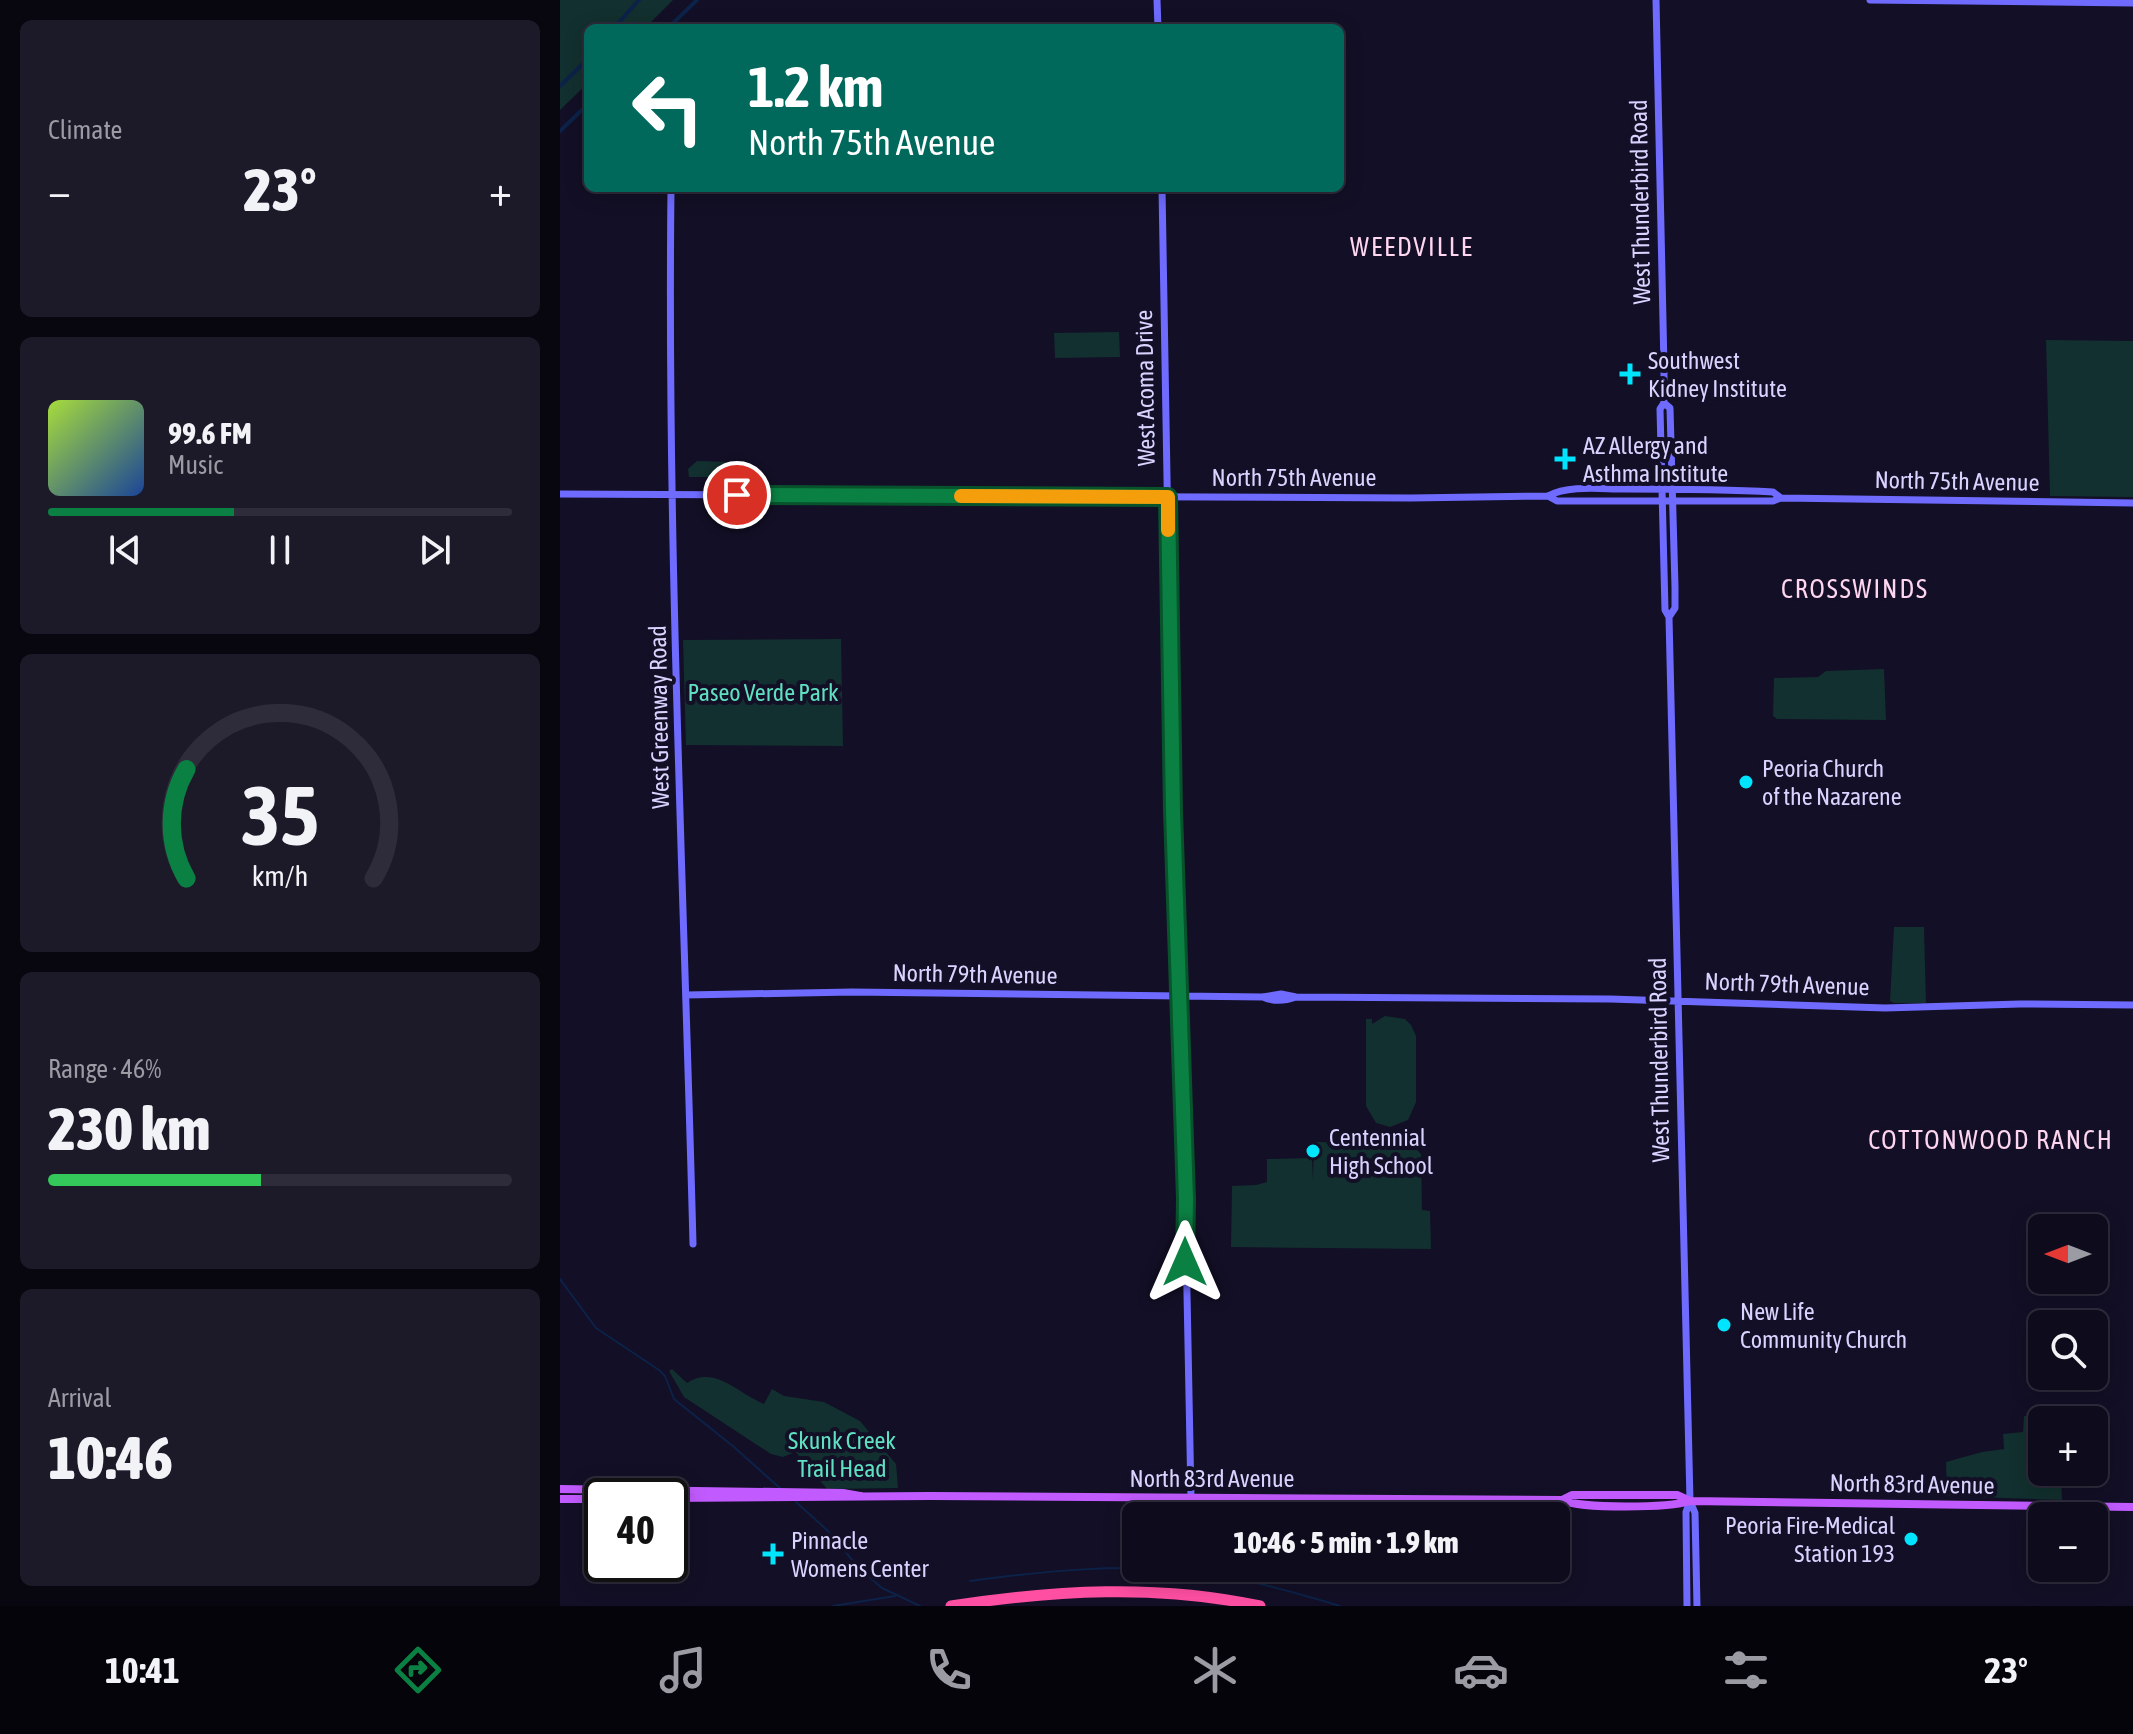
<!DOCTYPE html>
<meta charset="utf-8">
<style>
:root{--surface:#0e0b1c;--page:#1c1929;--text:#f1f3f6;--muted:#9b9ba3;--line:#2e2b3b;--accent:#0b8043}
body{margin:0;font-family:"Asap Condensed",sans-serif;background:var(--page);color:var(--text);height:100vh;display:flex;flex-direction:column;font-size:30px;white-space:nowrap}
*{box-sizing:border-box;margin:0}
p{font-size:26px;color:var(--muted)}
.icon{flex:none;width:44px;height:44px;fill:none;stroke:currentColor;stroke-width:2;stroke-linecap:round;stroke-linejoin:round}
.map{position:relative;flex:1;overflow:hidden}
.side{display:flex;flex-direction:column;gap:20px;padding:20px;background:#08060f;width:560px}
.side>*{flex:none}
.guide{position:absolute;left:24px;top:24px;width:760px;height:168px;border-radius:12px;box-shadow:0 4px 20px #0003,0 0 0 2px var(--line);background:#00695c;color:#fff;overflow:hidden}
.needle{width:52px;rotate:270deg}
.tools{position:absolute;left:1468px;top:1214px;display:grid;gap:16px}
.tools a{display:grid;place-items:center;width:80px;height:80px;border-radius:12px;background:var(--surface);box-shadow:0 4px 20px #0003,0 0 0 2px var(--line);font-size:40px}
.speed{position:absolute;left:24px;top:1478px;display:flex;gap:16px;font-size:40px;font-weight:700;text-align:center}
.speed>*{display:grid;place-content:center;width:104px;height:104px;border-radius:50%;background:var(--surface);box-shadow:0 4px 20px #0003,0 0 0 2px var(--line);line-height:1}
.speed .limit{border:4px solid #111;border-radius:12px;background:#fff;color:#111}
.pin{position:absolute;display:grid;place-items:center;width:68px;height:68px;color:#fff;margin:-34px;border:4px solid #fff;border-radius:50%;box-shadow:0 2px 8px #0007}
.me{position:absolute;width:88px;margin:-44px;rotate:0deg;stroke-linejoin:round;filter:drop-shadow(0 0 6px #0008)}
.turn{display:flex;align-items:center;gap:28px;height:168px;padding:0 32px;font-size:36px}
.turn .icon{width:104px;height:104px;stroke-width:2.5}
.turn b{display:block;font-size:56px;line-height:68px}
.big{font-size:60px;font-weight:800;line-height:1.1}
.side .card{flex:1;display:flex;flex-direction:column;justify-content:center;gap:12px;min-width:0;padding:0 28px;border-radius:12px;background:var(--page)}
.side .dial{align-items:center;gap:0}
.dial svg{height:208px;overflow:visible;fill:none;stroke:var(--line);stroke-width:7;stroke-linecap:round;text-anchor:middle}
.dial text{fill:var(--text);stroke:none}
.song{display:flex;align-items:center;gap:24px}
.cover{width:96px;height:96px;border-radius:12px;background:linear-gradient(135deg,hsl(80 70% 55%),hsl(220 70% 35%))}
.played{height:8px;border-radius:4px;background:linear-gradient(90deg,var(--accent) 40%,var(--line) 40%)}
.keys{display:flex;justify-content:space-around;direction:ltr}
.heat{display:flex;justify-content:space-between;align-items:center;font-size:44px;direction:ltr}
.charge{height:12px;border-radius:6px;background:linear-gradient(90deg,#34c759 46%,var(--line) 0)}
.trip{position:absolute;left:562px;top:1502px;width:448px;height:80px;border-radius:12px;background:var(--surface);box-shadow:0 4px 20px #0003,0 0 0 2px var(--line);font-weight:800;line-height:80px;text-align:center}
.dock{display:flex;height:128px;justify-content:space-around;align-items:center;background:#06040b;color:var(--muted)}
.dock .icon{width:56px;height:56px}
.dock .on{color:var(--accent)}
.dock b{font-size:36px;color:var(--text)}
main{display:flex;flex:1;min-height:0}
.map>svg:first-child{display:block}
.green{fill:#12302f}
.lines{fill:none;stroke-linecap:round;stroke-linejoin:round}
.stream{stroke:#0c2248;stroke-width:2}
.canal{stroke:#0c2248;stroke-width:4}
.secondary{stroke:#6f6bff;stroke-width:7}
.primary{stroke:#c25bff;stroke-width:8}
.highway{stroke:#ff4fa3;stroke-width:11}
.route-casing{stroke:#07532c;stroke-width:20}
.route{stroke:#0b8043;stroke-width:14}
.slow{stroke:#f59e0b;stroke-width:14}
.poi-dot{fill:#00e5ff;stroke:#130f26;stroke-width:3}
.labels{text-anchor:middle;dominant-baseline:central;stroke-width:8;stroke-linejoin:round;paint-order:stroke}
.street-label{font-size:24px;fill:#d9d4ff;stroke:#130f26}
.poi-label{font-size:24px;fill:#d9d4ff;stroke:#130f26;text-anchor:start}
.park-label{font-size:24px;fill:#5fe0c0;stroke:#130f26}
.neighbourhood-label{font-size:26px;letter-spacing:2px;fill:#ffd6f0;stroke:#130f26}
</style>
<main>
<section class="side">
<div class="card"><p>Climate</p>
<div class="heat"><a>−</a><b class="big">23°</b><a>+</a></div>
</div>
<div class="card">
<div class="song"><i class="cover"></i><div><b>99.6 FM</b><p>Music</p></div></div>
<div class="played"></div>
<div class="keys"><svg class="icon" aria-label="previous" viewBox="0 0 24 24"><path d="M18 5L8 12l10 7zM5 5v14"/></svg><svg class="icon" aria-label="pause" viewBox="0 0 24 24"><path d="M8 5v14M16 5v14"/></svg><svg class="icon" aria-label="next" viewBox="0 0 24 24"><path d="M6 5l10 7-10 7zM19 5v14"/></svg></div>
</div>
<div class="card dial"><svg viewBox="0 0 100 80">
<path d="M14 69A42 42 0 1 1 86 69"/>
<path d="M14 69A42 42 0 0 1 14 27" stroke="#0b8043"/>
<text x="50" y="56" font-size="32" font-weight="700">35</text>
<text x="50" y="72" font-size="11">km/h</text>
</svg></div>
<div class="card"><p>Range · 46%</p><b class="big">230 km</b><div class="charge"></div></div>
<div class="card"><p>Arrival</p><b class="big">10:46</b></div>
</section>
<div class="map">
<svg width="1573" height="1606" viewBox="0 0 1573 1606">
<rect width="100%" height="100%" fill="#130f26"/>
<path class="green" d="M0,0H113L85,28H28V83L0,110Z
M559,332L560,357L495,358L494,333Z
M1486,340L1573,341V497L1490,496Z
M137,461L170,462V477H129L128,469Z
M281,639L283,746L126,745L123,640Z
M1324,669L1326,720L1217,719L1213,716L1214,678L1258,677L1266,671Z
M1334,927H1364L1366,1003H1334L1330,1001Z
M825,1016L845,1019L851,1025L856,1036V1102L848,1120L830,1127L816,1123L806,1106V1019H812V1024Z
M754,1142L836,1143L837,1150H857L861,1154L862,1210L870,1211L871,1249L671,1247L672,1186L696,1185L707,1182V1159L752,1158L753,1181Z
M112,1369L127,1383C155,1365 177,1393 204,1404L212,1389L224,1396L264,1402L300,1421L336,1464L338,1488L267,1489L234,1450L233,1453L223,1457L211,1454L124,1397L109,1371Z
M1499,1415L1500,1420H1482V1472H1501L1502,1500L1387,1496L1386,1462L1422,1452L1444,1449L1443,1434L1463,1432L1464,1416Z"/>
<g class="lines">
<path class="stream" d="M0,1279L36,1328L99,1370L105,1376L114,1399L174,1447L222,1490
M236,1502L267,1530L299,1568L322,1588L360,1606
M410,1581C485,1571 561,1563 636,1572C685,1578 733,1592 780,1606
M273,1606L335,1596"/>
<path class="canal" d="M54,28L79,0
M108,28L137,0
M0,86L28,59
M0,131L28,104"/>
<path class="secondary" d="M597,0L598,28
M1096,0L1104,367V403L1100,409L1105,610L1109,617L1130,1501L1135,1513L1137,1606
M1310,0L1573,3
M111,188C107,540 124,892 133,1244
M602,188L611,710L623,1088L631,1498
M1104,403L1110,408L1115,587V608L1109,617
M0,494L851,498L988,496C1009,485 1040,489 1063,489C1113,489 1163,489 1213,492L1221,498
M988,496L997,501H1213L1221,498L1573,503
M126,995L292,992L703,997L721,994L736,997L1050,999L1325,1008L1460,1004L1573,1005
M703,997C714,1002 725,1001 736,997
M1127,1606L1126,1512L1130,1501"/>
<path class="primary" d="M0,1489L283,1493L300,1496
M110,1498L369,1496L1002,1500C1022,1509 1109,1508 1130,1501L1573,1507
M0,1499H42
M1002,1500L1012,1495H1117L1130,1501"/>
<path class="highway" d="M391,1606C494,1590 598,1584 700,1606"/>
</g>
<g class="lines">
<defs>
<path id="route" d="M177,495L608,497L613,811L626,1199L625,1262"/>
</defs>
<use href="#route" class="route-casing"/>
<use href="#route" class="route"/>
<path class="slow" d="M401,496L608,497V530"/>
</g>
<g class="poi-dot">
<path d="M1066 362h8v8h8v8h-8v8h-8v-8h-8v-8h8z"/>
<path d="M1001 447h8v8h8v8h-8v8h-8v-8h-8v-8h8z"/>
<circle cx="1186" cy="782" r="8"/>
<circle cx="753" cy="1151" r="8"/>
<circle cx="1164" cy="1325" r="8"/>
<circle cx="1351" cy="1539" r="8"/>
<path d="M209 1542h8v8h8v8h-8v8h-8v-8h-8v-8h8z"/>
</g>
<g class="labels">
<g class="street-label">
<text transform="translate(1080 202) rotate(-91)">West Thunderbird Road</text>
<text transform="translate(585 388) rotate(-91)">West Acoma Drive</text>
<text x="734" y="477">North 75th Avenue</text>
<text transform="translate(1397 481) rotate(1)">North 75th Avenue</text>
<text transform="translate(99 717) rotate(-91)">West Greenway Road</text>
<text transform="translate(415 974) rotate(1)">North 79th Avenue</text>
<text transform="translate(1227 984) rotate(2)">North 79th Avenue</text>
<text transform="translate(1099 1060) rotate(-91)">West Thunderbird Road</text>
<text x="652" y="1478">North 83rd Avenue</text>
<text transform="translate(1352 1484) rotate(1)">North 83rd Avenue</text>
</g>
<g class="poi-label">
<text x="1088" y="360">Southwest<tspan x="1088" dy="28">Kidney Institute</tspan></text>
<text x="1023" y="445">AZ Allergy and<tspan x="1023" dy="28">Asthma Institute</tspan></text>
<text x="1202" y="768">Peoria Church<tspan x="1202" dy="28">of the Nazarene</tspan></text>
<text x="769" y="1137">Centennial<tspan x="769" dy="28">High School</tspan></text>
<text x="1180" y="1311">New Life<tspan x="1180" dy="28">Community Church</tspan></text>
<text x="1335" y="1525" text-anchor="end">Peoria Fire-Medical<tspan x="1335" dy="28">Station 193</tspan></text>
<text x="231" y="1540">Pinnacle<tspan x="231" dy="28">Womens Center</tspan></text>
</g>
<g class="park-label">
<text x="203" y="692">Paseo Verde Park</text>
<text x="282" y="1440">Skunk Creek<tspan x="282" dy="28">Trail Head</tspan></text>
</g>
<g class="neighbourhood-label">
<text x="852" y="247">WEEDVILLE</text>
<text x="1295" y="589">CROSSWINDS</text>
<text x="1431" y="1140">COTTONWOOD RANCH</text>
</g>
</g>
</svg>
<div class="tools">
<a><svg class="needle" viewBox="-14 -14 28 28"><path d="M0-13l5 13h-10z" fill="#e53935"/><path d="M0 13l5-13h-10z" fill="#9b9ba3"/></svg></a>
<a><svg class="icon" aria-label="search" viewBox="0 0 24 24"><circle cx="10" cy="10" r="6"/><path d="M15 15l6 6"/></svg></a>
<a>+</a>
<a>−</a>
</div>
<div class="speed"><div class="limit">40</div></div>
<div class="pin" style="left:177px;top:495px;background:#d93025"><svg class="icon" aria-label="arrive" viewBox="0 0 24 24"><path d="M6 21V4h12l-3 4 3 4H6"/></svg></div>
<svg class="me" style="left:625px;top:1262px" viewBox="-20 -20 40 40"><path d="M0-17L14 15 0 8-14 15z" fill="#0b8043" stroke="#fff" stroke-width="4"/></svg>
<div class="trip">10:46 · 5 min · 1.9 km</div>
<div class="guide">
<div class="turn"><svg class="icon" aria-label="left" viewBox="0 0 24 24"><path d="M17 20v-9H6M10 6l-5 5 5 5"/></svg><div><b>1.2 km</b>North 75th Avenue</div></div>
</div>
</div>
</main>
<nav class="dock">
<b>10:41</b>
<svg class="icon on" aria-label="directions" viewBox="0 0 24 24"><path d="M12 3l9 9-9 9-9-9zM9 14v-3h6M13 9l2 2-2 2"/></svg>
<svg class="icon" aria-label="music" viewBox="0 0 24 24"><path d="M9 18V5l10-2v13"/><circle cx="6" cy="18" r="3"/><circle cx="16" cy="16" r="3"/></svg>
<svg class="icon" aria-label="phone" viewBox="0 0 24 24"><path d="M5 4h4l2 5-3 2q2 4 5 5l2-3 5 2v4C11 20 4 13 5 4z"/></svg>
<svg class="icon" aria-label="climate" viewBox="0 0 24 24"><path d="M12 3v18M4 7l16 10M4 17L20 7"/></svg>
<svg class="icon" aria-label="car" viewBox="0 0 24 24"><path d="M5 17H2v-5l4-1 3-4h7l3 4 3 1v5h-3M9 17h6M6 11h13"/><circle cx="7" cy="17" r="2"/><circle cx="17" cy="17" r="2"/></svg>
<svg class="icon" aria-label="filters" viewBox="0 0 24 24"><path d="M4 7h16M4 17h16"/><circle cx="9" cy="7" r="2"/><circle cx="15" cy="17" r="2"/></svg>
<b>23°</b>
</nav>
